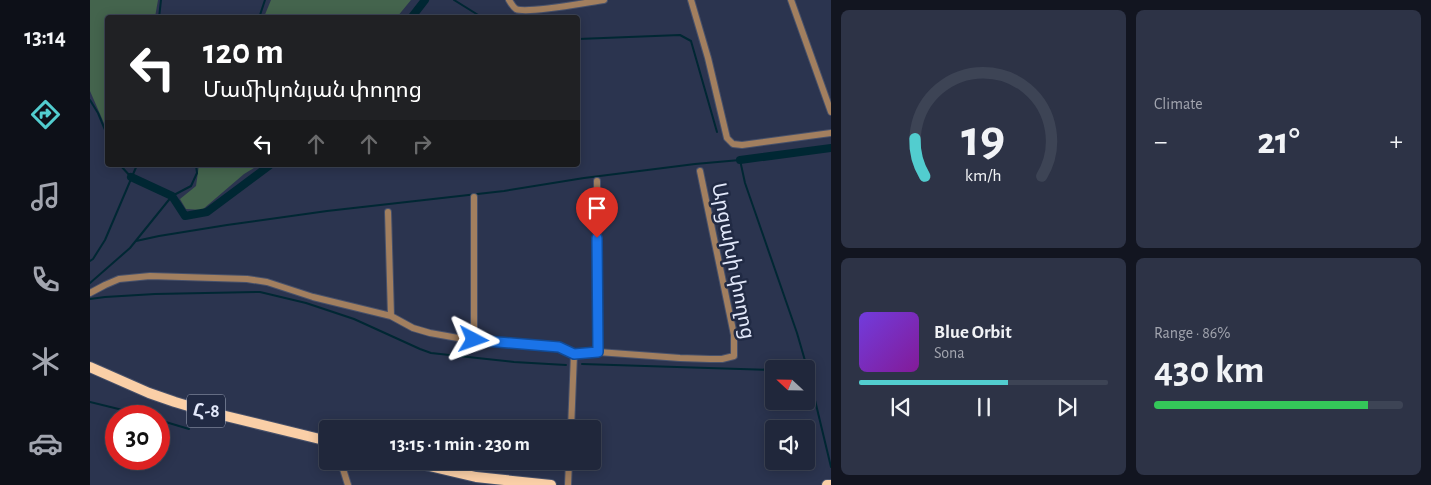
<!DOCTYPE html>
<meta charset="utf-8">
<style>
:root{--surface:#20273b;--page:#2d3346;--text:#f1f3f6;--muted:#a2a5af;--line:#3d4455;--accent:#52cdcf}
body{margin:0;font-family:"Alegreya Sans","Noto Sans Armenian",sans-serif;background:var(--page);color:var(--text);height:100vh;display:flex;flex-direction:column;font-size:19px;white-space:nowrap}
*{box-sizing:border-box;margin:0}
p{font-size:16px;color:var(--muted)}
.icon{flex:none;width:28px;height:28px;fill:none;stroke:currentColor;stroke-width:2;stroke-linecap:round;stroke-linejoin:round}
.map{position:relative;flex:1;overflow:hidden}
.panel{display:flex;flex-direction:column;gap:10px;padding:10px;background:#121520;width:600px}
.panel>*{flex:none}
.hud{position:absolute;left:15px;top:15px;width:475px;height:152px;border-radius:5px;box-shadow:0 2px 12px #0003,0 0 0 1px var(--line);background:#202124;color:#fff;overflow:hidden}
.needle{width:32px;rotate:292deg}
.buttons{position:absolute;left:675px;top:360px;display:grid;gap:10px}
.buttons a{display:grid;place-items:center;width:50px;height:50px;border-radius:5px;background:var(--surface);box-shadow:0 2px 12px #0003,0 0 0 1px var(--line);font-size:25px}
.speed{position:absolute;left:15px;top:405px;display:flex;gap:10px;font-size:25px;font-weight:700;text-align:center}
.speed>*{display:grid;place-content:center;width:65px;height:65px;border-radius:50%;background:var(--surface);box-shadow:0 2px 12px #0003,0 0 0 1px var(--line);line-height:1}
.speed .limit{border:8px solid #d22;background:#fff;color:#111}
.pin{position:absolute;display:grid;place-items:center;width:42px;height:42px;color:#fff;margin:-51px -21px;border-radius:50% 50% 50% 0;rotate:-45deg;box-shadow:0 0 5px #0007}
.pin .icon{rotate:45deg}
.me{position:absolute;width:55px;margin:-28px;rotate:94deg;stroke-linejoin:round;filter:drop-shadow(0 0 4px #0008)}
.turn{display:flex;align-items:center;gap:18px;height:105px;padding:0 15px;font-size:22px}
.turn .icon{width:65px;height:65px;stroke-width:2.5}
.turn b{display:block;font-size:35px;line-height:42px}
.lanes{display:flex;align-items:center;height:48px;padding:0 15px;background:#0003;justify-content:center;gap:25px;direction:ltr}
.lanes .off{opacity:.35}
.big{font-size:38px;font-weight:700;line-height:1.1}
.panel .card{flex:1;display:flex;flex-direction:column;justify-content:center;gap:8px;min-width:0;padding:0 18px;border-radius:8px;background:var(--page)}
.panel .dial{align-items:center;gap:0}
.dial svg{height:130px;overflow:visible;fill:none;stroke:var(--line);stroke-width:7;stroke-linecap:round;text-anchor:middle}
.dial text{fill:var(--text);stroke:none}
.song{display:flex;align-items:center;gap:15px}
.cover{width:60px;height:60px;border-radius:8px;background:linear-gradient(135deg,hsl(260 70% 55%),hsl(290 70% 35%))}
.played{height:5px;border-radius:2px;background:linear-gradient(90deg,var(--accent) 60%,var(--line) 60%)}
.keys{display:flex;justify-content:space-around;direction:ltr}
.heat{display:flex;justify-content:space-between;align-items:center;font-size:28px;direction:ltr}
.charge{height:8px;border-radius:4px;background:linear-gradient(90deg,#34c759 86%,var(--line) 0)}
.panel .tiles{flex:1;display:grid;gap:10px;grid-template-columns:repeat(2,1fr)}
.trip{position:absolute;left:229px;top:420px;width:282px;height:50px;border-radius:5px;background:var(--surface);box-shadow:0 2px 12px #0003,0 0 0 1px var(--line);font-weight:700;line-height:50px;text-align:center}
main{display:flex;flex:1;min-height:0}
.tabs{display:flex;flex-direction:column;width:90px;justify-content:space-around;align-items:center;background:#0d1018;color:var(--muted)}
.tabs .icon{width:35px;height:35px}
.tabs .on{color:var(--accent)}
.tabs b{font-size:22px;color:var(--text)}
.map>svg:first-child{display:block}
.green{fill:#44644d}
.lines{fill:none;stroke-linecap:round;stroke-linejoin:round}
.stream{stroke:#002733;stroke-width:2}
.canal{stroke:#002733;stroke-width:8}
.minor-casing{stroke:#48516a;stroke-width:8}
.primary-casing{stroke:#48516a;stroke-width:12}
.minor{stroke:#a27f5f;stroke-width:6}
.primary{stroke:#facfa7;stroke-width:10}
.route-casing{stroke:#114b97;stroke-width:12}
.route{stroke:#1a73e8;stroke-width:9}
.labels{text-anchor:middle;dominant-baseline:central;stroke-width:5;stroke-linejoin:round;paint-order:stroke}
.shield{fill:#212a44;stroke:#a8afc3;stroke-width:1}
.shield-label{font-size:19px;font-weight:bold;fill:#e2e8fa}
.street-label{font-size:20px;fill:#e2e8fa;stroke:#212a44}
</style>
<main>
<nav class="tabs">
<b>13:14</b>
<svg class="icon on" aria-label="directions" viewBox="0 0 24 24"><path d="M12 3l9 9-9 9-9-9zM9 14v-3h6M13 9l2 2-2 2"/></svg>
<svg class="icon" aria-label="music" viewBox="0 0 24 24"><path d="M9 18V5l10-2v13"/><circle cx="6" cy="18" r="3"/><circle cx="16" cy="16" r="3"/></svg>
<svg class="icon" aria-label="phone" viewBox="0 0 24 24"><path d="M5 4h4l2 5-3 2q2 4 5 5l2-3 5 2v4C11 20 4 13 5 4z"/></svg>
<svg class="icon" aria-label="climate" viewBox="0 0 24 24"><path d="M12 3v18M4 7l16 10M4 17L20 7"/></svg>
<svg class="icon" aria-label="car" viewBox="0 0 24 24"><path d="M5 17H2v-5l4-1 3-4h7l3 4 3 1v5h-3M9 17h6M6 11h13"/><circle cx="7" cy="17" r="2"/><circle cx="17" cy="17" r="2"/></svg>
</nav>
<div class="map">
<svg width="741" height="485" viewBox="0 0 741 485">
<rect width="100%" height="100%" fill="#2b344f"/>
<path class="green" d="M0,0H68L65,17L18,18L17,130L0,91Z
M181,0H321L307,17H174Z
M109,165H169L154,174L112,210L96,209L90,199L106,186Z"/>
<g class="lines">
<path class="stream" d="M364,0L393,18
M69,18L71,0
M169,18L175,0
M488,39L590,35L601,41L627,132
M0,100L8,113L18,137
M30,165L41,177
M46,241L69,236L137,225L237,211L414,191L494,178L605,164L650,160L655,183L707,333L718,371L741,467
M0,261L3,259L15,240L47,165
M0,283L40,248L82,196L101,186L107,173L106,165
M0,299L15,297L65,294L170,292L216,303L264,319L330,349L341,353L424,362L476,365
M492,364L684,370
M0,402L57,416
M69,420L99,429"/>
<path class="canal" d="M321,18L335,0
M650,160L741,148
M41,177L82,196L95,216L117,212L180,165"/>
<defs>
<path id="minor" d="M419,0C421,3 423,7 426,9C437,14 499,2 514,0
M601,0L618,58L637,138L643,144L652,145L741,133
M701,0L741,112
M507,181L508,352
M298,212L301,316
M0,293L15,285L29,279L60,276L157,279L177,282L223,297L301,316L323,328L340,333L368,338L469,347L484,354L508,352L590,358L620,359H632L644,356V335L610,171
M384,340V197
M481,429L484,354
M252,461L253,469L258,485
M478,485L479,461"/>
<path id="primary" d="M0,367L59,393L85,402L115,411L238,441
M318,461L386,477L461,485
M737,485H741"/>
</defs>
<use href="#minor" class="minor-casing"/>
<use href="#primary" class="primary-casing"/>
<use href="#minor" class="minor"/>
<use href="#primary" class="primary"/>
</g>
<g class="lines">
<defs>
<path id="route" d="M384,340L469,347L484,354L508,352L507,238"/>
</defs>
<use href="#route" class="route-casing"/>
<use href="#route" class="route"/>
</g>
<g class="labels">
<rect class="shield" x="97" y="394.5" width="38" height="33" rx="4"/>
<g class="shield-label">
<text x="116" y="411">Հ-8</text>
</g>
<g class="street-label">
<text transform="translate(643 261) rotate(79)">Արցախի փողոց</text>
</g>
</g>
</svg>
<div class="buttons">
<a><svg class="needle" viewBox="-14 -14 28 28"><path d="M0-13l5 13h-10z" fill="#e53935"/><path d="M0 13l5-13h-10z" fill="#a2a5af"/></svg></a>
<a><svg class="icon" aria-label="sound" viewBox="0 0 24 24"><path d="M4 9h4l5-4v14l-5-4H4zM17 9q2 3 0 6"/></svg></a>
</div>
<div class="speed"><div class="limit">30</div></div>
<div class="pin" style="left:507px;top:238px;background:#d93025"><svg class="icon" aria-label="arrive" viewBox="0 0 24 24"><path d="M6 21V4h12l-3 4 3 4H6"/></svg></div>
<svg class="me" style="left:384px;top:340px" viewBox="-20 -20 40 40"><path d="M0-17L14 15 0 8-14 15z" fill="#1a73e8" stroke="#fff" stroke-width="4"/></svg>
<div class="trip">13:15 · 1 min · 230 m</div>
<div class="hud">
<div class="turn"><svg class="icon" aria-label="left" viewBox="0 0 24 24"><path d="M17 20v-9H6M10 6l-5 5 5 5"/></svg><div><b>120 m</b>Մամիկոնյան փողոց</div></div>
<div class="lanes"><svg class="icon" aria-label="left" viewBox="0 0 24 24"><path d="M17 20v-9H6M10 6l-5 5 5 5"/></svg><svg class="icon off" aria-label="ahead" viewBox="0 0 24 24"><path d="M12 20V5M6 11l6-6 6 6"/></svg><svg class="icon off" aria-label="ahead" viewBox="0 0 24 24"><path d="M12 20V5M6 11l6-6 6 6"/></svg><svg class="icon off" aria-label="right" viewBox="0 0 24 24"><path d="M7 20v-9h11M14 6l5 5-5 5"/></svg></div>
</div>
</div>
<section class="panel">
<div class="tiles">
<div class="card dial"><svg viewBox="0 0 100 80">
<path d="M14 69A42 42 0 1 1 86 69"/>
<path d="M14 69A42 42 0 0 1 8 46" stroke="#52cdcf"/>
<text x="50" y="56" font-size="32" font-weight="700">19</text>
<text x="50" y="72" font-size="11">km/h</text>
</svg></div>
<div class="card"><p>Climate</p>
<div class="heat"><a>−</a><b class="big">21°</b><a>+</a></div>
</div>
<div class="card">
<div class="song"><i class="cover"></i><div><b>Blue Orbit</b><p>Sona</p></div></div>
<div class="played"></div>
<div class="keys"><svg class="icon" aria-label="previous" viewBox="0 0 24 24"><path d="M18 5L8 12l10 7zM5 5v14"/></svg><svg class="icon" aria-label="pause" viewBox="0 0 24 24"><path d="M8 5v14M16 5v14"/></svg><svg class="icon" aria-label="next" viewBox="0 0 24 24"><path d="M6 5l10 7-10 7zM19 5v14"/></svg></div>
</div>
<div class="card"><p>Range · 86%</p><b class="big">430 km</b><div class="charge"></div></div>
</div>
</section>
</main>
